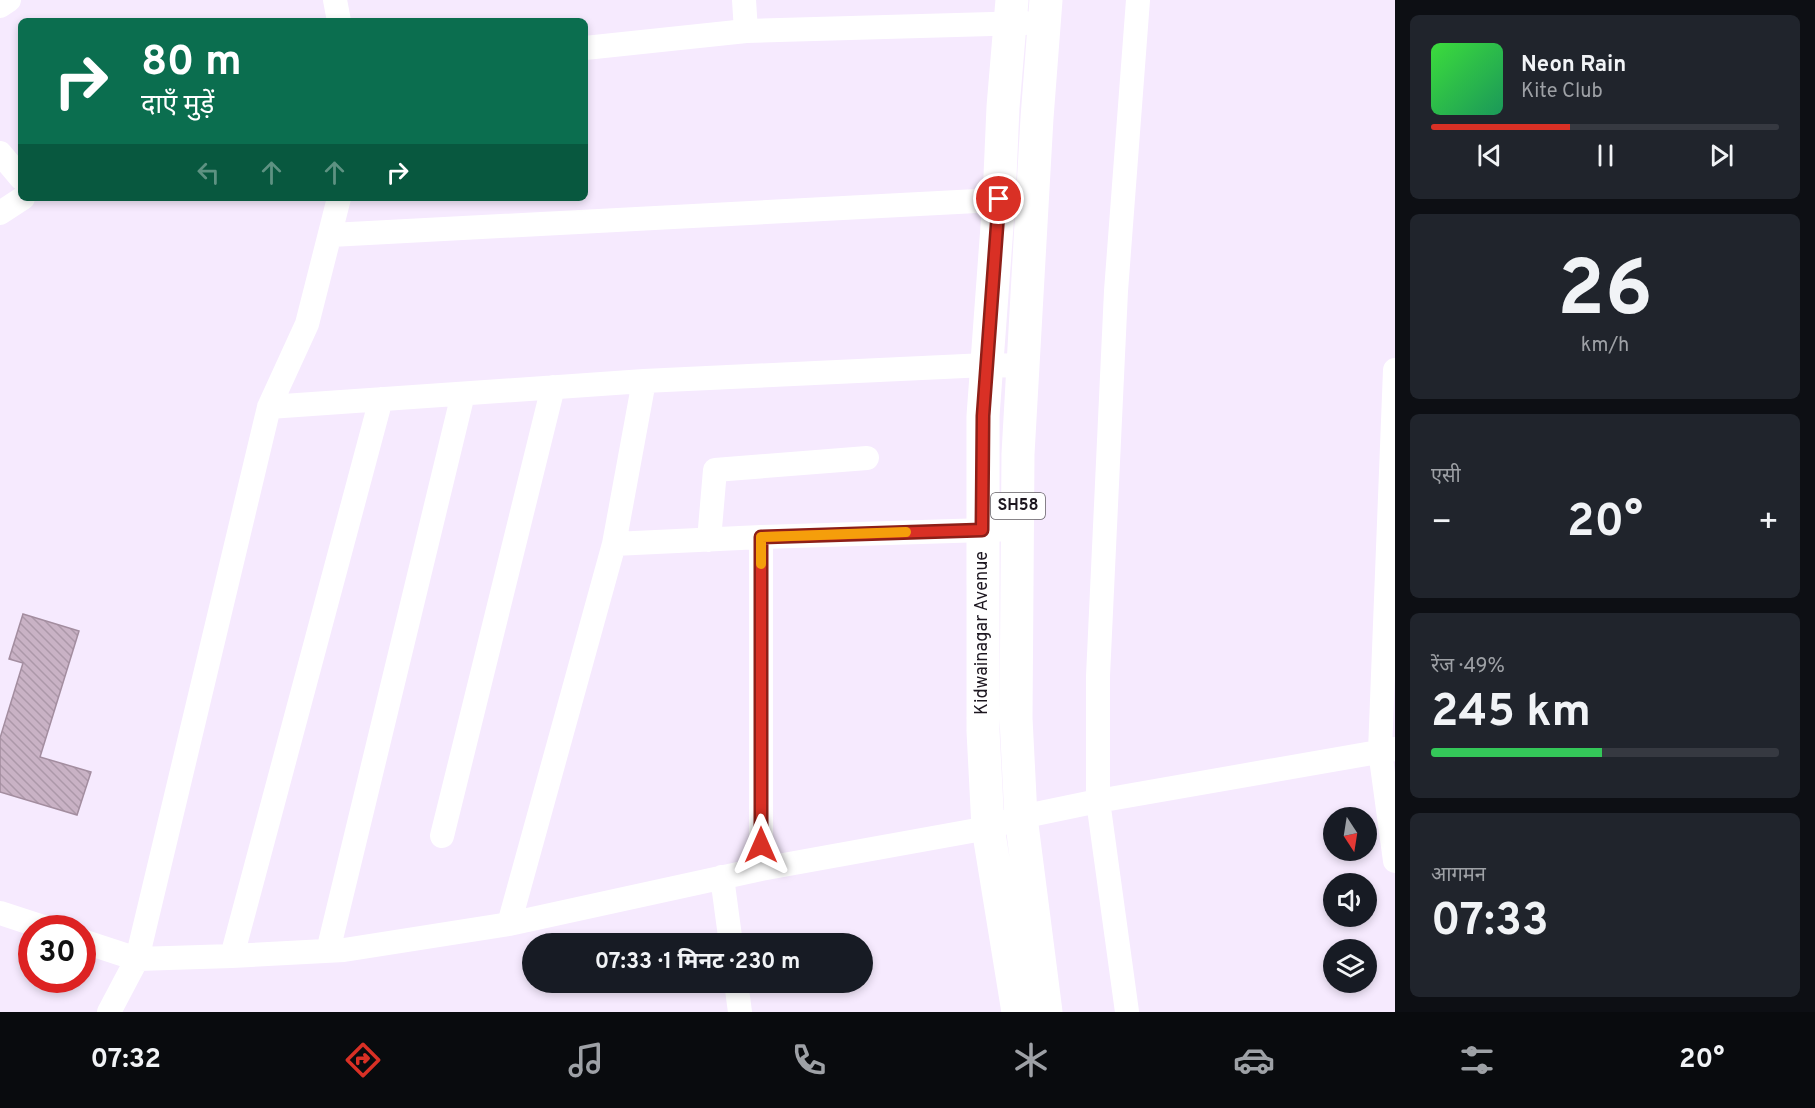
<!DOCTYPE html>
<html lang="hi">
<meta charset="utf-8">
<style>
:root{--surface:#171b24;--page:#20242c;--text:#f1f3f6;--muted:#9ea1a6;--line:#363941;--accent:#d93025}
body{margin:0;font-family:Overpass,"Noto Sans Devanagari",sans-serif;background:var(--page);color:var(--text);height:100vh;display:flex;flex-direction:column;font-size:22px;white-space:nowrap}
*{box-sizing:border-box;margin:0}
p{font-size:20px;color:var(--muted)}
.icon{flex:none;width:33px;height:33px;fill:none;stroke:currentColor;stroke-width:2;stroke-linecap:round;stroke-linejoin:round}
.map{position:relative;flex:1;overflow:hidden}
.drawer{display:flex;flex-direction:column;gap:15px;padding:15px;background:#0d0f14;width:420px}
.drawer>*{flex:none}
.hud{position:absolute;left:18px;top:18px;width:570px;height:183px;border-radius:9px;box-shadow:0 3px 9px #0003;background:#0b6e4f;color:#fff;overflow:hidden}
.needle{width:39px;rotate:168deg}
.buttons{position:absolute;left:1323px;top:807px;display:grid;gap:12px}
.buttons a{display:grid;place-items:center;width:54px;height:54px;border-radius:50%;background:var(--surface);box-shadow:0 3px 9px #0003;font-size:30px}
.speed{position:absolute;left:18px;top:915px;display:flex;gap:12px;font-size:30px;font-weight:700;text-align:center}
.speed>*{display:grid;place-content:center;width:78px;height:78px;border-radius:50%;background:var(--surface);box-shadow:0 3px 9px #0003;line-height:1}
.speed .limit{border:9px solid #d22;background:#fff;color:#111}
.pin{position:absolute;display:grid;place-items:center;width:51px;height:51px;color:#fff;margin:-26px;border:3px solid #fff;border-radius:50%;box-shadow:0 2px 6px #0007}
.me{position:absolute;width:66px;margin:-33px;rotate:0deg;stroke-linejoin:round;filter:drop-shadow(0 0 4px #0008)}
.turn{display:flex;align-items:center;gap:21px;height:126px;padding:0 24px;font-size:27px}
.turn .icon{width:78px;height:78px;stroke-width:2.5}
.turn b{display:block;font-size:42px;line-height:51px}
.lanes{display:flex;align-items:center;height:57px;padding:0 24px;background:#0003;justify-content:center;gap:30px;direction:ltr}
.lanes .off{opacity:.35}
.big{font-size:45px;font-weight:700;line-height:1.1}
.drawer .widget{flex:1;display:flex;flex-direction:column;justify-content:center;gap:9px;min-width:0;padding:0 21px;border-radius:9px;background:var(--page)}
.drawer .dial{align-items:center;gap:0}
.dial b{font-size:78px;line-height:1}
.song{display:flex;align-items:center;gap:18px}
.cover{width:72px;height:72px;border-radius:9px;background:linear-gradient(135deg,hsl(120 70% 55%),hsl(150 70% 35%))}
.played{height:6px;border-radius:3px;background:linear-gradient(90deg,var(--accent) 40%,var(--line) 40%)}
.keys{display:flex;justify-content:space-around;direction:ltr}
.heat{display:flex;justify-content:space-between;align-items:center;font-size:33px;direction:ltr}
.charge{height:9px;border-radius:4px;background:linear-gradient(90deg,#34c759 49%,var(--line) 0)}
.trip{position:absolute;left:522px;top:933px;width:351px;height:60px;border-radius:30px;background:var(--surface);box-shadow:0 3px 9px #0003;font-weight:700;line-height:60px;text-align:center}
.dock{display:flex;height:96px;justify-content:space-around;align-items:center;background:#090b0e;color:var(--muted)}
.dock .icon{width:42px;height:42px}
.dock .on{color:var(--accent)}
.dock b{font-size:27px;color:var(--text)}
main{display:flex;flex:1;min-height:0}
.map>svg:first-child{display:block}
.building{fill:url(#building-back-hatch);stroke:#a38d9f;stroke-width:1.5}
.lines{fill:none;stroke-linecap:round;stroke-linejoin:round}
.street{stroke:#fff;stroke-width:24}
.primary{stroke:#fff;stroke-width:33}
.route-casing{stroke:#8d1f18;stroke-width:15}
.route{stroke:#d93025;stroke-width:10}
.slow{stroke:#f59e0b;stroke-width:10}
.labels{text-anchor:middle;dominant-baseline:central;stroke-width:4.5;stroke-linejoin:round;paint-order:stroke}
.shield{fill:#fff;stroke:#615d63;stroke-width:1.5}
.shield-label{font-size:16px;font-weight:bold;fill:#1d1720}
.street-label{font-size:18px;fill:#1d1720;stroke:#fff}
</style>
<main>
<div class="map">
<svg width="1395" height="1012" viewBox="0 0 1395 1012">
<defs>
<pattern id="building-back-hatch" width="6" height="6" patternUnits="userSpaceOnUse" patternTransform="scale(1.5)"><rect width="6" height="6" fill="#c9b2c5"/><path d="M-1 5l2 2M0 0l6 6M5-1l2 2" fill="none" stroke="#ac98a9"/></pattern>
</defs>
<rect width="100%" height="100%" fill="#f6eafe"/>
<path class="building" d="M23,614L79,631L40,757L91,772L77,815L0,792V738L23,663L9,659Z"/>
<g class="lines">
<path class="street" d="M335,0L339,21
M744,0L746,31
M0,6L9,0
M585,48L746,31L1025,23
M0,153L21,178
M0,213L23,198
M331,235L1015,199
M1395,370L1380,751L1395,861
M269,407L644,381L986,365L1023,366
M709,540L715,470L867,458
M614,544L644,381
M442,836L553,387
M761,869V537
M722,877L731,944
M0,913L46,928
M509,924L614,544L761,537L1017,529
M82,941L137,959L232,956L344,950L509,924L761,869L988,828L1021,817L1098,801L1395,749
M328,951L463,394
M232,956L381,399
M736,982L740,1012
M109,1012L137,959L269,407L307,324L339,198
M1127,1012L1098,801V676L1116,291L1138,0"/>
<path class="primary" d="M1012,0L1003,107L999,199L983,416V731L988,828L1018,1012
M1046,0L1037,118L1018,454L1016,718L1021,817L1046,1012"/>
</g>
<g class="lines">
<defs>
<path id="route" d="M761,845V537L982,530L983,416L999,199"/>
</defs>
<use href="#route" class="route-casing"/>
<use href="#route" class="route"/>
<path class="slow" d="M761,564V537L906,532"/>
</g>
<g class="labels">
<rect class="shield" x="991" y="493" width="54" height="26" rx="4.5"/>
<g class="shield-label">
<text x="1018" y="506">SH58</text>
</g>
<g class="street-label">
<text transform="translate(982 633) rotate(-90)">Kidwainagar Avenue</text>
</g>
</g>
</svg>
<div class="buttons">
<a><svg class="needle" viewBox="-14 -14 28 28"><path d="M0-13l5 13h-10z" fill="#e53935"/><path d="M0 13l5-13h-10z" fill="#9ea1a6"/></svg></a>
<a><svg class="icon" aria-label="sound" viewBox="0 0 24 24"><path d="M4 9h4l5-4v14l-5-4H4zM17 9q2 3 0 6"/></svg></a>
<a><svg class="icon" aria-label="layers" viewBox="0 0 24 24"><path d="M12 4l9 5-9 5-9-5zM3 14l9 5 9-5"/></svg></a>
</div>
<div class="speed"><div class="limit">30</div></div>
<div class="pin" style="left:999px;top:199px;background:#d93025"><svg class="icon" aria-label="arrive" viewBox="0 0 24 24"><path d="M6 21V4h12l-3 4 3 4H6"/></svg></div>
<svg class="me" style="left:761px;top:845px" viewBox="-20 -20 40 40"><path d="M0-17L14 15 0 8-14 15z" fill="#d93025" stroke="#fff" stroke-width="4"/></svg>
<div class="trip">07:33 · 1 मिनट · 230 m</div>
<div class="hud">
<div class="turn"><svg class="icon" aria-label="right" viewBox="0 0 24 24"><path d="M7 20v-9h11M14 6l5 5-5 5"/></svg><div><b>80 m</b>दाएँ मुड़ें</div></div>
<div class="lanes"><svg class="icon off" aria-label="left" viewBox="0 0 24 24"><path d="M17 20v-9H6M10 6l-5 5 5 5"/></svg><svg class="icon off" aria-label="ahead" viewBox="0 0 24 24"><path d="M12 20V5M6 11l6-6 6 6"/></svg><svg class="icon off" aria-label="ahead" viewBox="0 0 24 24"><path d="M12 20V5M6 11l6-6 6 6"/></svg><svg class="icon" aria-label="right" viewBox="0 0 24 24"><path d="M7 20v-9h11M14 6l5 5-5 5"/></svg></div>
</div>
</div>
<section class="drawer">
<div class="widget">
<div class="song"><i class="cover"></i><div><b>Neon Rain</b><p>Kite Club</p></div></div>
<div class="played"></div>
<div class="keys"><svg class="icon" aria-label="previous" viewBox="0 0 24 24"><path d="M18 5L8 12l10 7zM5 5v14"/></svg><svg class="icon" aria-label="pause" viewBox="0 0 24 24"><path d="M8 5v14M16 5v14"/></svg><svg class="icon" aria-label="next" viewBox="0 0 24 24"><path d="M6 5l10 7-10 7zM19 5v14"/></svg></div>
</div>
<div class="widget dial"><b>26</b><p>km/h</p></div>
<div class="widget"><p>एसी</p>
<div class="heat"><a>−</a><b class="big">20°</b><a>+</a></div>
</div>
<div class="widget"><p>रेंज · 49%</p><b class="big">245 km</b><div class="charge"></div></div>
<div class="widget"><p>आगमन</p><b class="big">07:33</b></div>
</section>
</main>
<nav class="dock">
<b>07:32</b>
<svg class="icon on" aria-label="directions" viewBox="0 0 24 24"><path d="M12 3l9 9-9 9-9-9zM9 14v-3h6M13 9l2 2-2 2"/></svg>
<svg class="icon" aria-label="music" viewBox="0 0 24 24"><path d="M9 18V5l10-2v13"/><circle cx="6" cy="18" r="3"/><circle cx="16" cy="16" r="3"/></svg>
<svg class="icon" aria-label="phone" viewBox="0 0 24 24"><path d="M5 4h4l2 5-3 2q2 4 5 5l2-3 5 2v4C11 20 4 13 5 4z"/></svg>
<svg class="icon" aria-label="climate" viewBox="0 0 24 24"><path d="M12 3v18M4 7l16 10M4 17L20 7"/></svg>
<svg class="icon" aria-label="car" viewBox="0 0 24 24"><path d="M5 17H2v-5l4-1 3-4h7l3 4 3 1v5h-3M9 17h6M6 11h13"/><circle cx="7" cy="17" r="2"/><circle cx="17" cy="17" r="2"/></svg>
<svg class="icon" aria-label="filters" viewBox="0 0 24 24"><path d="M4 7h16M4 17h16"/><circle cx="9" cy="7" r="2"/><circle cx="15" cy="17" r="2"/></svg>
<b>20°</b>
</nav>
